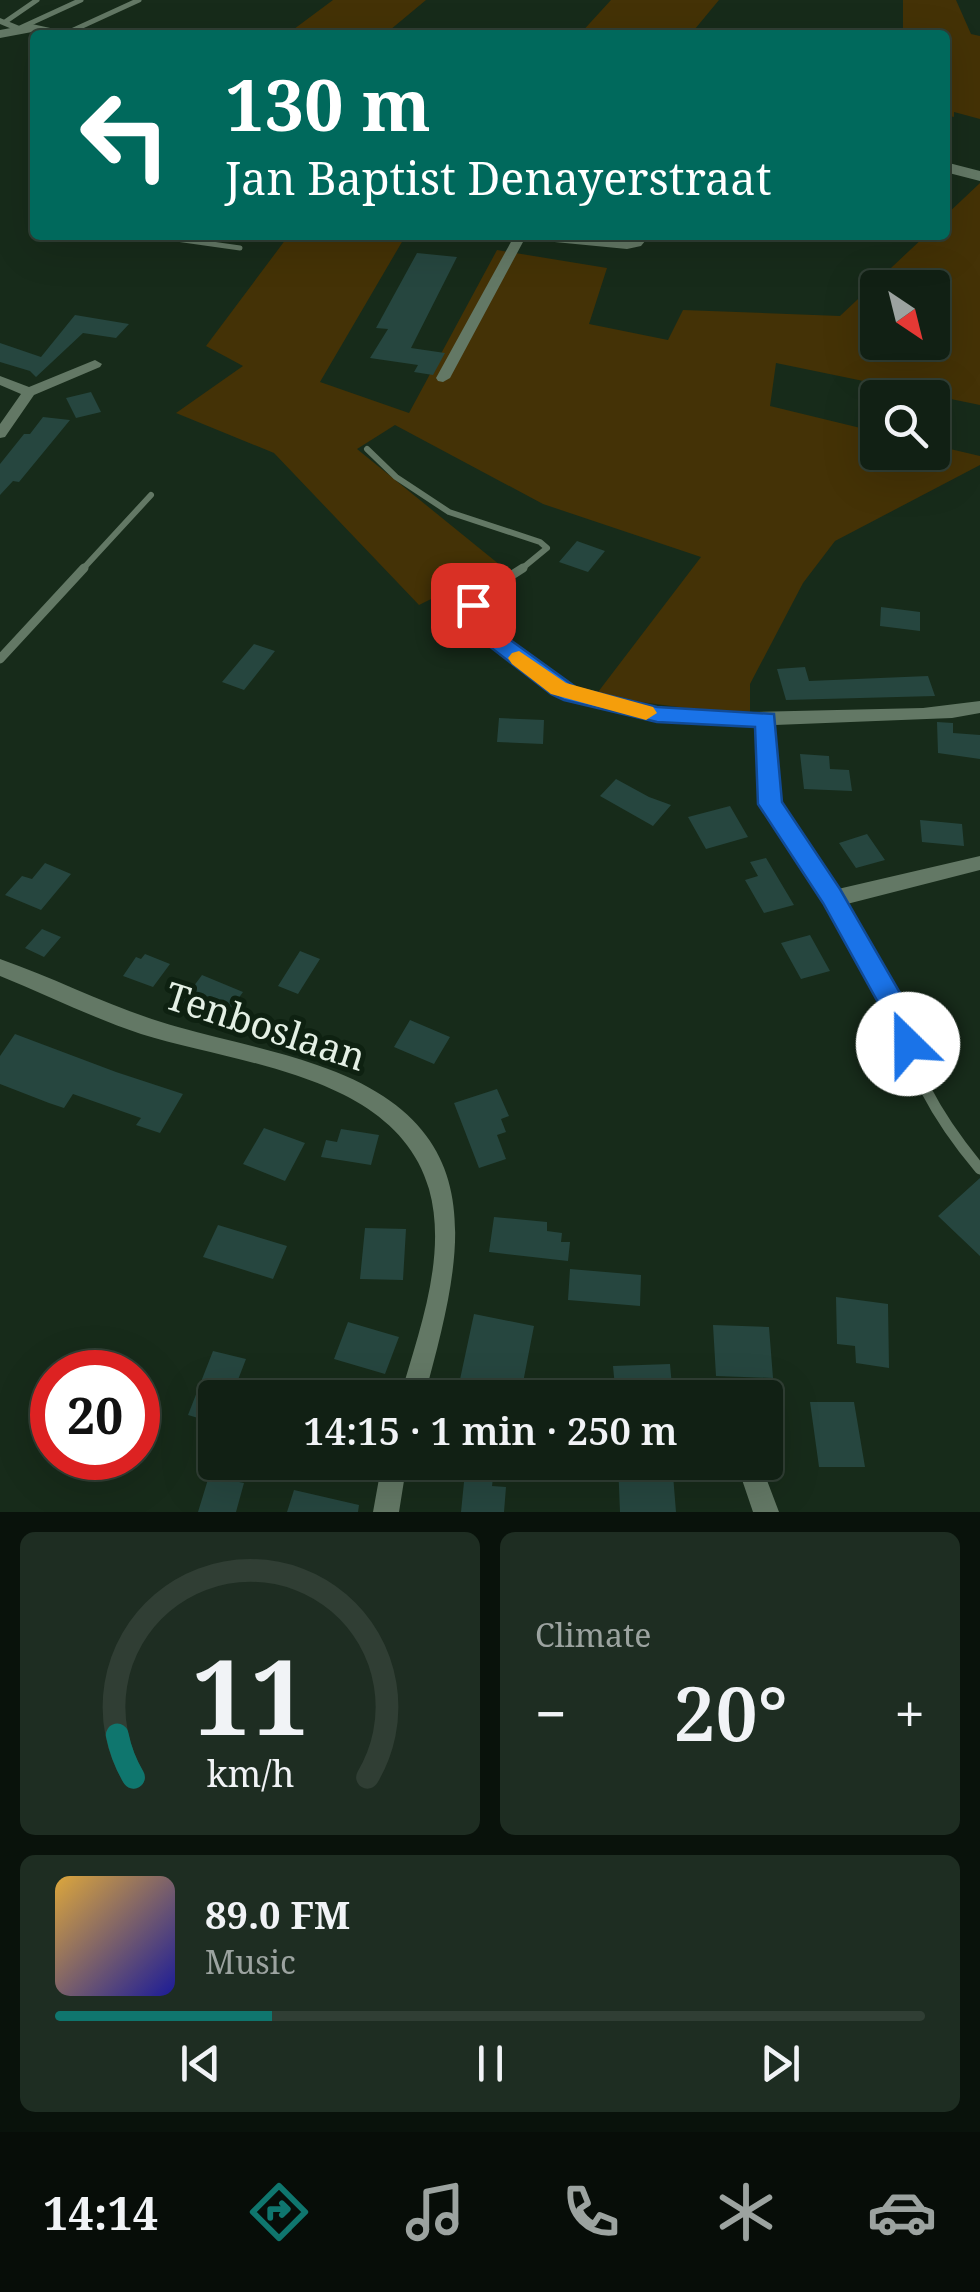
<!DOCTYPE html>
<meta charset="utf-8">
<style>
:root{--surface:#112014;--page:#1e2d22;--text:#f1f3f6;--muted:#9ca3a0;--line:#303e34;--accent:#0f766e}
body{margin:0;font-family:"Noto Serif",serif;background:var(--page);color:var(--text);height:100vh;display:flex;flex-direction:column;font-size:38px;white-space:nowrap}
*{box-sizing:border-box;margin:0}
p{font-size:32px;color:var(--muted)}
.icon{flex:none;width:55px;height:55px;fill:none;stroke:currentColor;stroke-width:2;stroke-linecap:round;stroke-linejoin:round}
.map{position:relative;height:1512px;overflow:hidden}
.details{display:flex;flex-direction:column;gap:20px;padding:20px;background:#09120b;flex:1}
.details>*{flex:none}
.hud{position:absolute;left:30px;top:30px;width:920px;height:210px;border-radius:10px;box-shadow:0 10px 40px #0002,0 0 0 2px var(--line);background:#00695c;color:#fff;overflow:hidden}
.needle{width:65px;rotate:145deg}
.fabs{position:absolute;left:860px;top:270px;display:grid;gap:20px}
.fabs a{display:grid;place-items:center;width:90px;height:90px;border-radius:10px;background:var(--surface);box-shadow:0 10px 40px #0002,0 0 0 2px var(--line);font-size:50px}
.speed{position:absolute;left:30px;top:1350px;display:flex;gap:20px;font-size:50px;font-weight:700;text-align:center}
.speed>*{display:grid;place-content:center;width:130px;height:130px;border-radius:50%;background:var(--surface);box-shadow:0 10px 40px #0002,0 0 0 2px var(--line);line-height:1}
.speed .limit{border:15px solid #d22;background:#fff;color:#111}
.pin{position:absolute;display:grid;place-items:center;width:85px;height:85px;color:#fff;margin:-42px;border-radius:20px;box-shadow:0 5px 15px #0006}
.me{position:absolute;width:110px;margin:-55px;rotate:337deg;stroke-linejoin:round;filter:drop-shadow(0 0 8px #0008)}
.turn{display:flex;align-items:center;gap:35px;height:210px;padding:0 30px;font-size:45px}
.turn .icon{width:130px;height:130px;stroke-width:2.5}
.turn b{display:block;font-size:70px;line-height:85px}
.big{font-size:75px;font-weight:600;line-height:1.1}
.details .tile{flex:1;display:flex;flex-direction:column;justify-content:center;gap:15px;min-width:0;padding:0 35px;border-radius:15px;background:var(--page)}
.details .dial{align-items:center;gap:0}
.dial svg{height:260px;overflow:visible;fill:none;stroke:var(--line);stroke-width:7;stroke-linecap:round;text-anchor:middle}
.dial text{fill:var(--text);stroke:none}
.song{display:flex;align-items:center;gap:30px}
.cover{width:120px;height:120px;border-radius:15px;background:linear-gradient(135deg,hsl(40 70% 55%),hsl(240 70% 35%))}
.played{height:10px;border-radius:5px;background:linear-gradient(90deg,var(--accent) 25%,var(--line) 25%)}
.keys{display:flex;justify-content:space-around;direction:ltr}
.heat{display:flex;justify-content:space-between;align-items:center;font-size:55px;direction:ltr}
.details .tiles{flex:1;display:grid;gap:20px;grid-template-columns:1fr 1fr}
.tile:last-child{grid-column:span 2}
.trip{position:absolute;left:198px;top:1380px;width:585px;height:100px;border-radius:10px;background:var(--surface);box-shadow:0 10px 40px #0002,0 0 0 2px var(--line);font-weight:600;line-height:100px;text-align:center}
.tabs{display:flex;height:160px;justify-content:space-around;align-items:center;background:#070d08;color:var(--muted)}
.tabs .icon{width:70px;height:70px}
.tabs .active{color:var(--accent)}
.tabs b{font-size:45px;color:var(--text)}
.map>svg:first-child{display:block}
.green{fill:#443206;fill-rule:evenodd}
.building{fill:#26463f}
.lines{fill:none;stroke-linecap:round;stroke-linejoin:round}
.lane-far3{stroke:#637865;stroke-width:5}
.lane-far2{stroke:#637865;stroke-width:6}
.lane-far1{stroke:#637865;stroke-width:9}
.lane{stroke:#637865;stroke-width:11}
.street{fill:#637865;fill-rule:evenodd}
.secondary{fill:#637865;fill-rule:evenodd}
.route{fill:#1a73e8;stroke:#114b97;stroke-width:2.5}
.slow{fill:#f59e0b}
.labels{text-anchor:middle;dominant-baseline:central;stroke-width:10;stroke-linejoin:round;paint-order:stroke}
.near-street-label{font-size:38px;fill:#e4f0e5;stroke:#0e2111}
</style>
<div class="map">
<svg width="980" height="1512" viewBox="0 0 980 1512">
<rect width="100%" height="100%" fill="#172b1a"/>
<path class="green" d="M333,0H426L384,35H286Z
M611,0H719L690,35H579Z
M903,0H956L971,34L980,36V119L954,112V117L945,115V35H903Z
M980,183V405L776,363L770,406L877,432L878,452H932L933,445L980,456V465L835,541L803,583L750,684V712L686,708L595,696L701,557L543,504L395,425L357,449L500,565L419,605L274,453L176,413L243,366L206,346L289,235H406L320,382L409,413L497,250L607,268L589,324L668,340L683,310L840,316L926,235H945V216ZM878,288H932V342H878Z"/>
<path class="building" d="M417,253L457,257L411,348L445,353L433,375L414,372L418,365L370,358L388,329L376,328Z
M75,315L129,324L116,338L83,333L36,377L30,371L0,362V343L41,357Z
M91,392L101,412L76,418L66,398Z
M43,417L70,420L19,482L13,481L0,495V464L24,434H30Z
M577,541L605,551L588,572L559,562Z
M881,607L920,612V631L880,626Z
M254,644L275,651L244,690L222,682Z
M805,667L809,681L928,676L935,696L786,700L777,669Z
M499,718L544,720L543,744L497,742Z
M937,722L953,723V733L980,735V759L938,753Z
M800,754L829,756L830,769L849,770L852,791L804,789Z
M616,779L649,797L671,805L653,826L600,796Z
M730,806L748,837L706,849L688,817Z
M920,820L962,824L964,846L922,842Z
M867,834L885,860L856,868L839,843Z
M766,858L794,905L764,913L745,880L758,876L750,862Z
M45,863L71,874L41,910L5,895L22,876L32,879Z
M42,929L61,937L44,957L25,948Z
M810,935L830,971L801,979L781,943Z
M300,951L320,959L298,994L278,986Z
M145,954L170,964L153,987L123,976L136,957L141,959Z
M202,975L243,992L224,1019L182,1002Z
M410,1020L450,1037L434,1064L394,1047Z
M15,1034L116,1072L183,1094L160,1133L136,1125L141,1118L73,1094L64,1108L49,1103L0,1084V1056Z
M497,1089L509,1116L501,1119L506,1132L497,1135L506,1159L479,1168L454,1103Z
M264,1128L305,1143L285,1181L243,1164Z
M341,1129L379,1135L371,1165L321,1157L326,1140L337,1142Z
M980,1178V1256L938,1216Z
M494,1217L547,1222V1231L562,1233L561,1242H570L568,1261L489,1252Z
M218,1225L287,1246L273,1279L203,1257Z
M365,1228L406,1229L403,1280L360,1279Z
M570,1269L641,1275L640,1306L568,1300Z
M836,1297L888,1304L889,1368L856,1363L855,1346L837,1344Z
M474,1314L534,1326L520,1398H456Z
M348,1322L399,1337L385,1374L334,1359Z
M713,1325L769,1327L773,1378L716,1376Z
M213,1351L246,1359L231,1398H215V1423L188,1415Z
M670,1364L673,1398H616L613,1366Z
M810,1402H854L865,1467H819Z
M466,1462H495L492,1486L506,1487L504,1512H461Z
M618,1462H672L676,1512H620Z
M209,1476L244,1483L236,1512H198Z
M294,1490L359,1505L358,1512H287Z"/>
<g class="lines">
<path class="lane-far3" d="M5,22L37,0
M20,28L81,0
M67,33L139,0
M148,235L240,248"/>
<path class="lane-far2" d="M367,449L396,477L449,512L540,542L547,548L519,571
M81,571L151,495"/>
<path class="lane-far1" d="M523,568L481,595L470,613L484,631L559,689
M0,659L84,568
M832,896L881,983"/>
<path class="lane" d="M879,980C899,1016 908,1054 926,1090C941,1119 959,1144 980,1169"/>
<path class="street" d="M0,18L22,27L24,29L19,32L0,24Z
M524,235H561L627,241L638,235H650L641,246L627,249L534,240L523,242L450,378L443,382L438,381L436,378L512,240Z
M95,360L102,364L100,367L34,395L5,437L0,438V424L21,394L0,385V376L29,387Z
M559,683L633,705L710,713L923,708L980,701V713L952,718L775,725L779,803L838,889L980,856V870L843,905L825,901L761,804L758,726C687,727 620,717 553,693L551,689L553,685Z
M0,959C60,980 116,1010 178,1027C224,1040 272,1049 317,1065C496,1126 464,1251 424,1398H400C418,1333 448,1257 429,1189C396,1074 236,1064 141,1034C93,1018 47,995 0,976Z
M382,1462H407L399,1512H373Z
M736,1462H760L779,1512H753Z"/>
<path class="secondary" d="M32,24L82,35L32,32L0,38V30Z
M945,162L980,171V181L945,172Z"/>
</g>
<path class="route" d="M473,598L480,600L481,613L491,626L577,688L657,707L774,714L782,802L840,889L907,1005L922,1044L918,1052L908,1056L899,1052L885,1015L823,903L758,804L755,727L657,722L564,700L551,694L476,636L460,613L466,600Z"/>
<path class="slow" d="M519,651L566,683L653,707L657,713L646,720L551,694L512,664L508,658L512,653Z"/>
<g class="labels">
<g class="near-street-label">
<text transform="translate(266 1025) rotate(18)">Tenboslaan</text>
</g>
</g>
</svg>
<div class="fabs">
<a><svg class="needle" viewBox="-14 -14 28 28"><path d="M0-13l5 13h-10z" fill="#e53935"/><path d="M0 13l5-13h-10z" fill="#9ca3a0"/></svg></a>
<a><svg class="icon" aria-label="search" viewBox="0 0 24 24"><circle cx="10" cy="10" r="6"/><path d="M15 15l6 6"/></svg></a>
</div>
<div class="speed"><div class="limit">20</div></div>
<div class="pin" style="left:473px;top:605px;background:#d93025"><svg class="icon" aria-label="arrive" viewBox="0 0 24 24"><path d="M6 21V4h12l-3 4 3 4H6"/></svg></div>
<svg class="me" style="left:908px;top:1044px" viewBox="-20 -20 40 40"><circle r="19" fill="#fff"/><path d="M0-13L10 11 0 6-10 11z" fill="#1a73e8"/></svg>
<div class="trip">14:15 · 1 min · 250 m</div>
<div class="hud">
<div class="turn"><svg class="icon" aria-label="left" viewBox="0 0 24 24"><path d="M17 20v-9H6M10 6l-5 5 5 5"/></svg><div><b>130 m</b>Jan Baptist Denayerstraat</div></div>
</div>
</div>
<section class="details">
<div class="tiles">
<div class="tile dial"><svg viewBox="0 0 100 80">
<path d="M14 69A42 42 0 1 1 86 69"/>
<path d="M14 69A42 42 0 0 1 9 56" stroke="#0f766e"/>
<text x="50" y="56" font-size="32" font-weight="700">11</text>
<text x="50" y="72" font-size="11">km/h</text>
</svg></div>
<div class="tile"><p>Climate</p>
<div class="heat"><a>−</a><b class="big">20°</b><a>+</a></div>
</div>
<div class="tile">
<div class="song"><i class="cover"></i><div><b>89.0 FM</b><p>Music</p></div></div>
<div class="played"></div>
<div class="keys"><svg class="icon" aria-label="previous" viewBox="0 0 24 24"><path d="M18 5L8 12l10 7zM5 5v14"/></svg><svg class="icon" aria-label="pause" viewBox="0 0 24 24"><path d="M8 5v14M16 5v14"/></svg><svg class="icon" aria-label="next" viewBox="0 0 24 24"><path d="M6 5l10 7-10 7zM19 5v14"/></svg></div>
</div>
</div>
</section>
<nav class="tabs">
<b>14:14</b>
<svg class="icon active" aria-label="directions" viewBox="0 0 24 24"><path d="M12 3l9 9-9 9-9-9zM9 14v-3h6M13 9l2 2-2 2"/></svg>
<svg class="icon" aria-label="music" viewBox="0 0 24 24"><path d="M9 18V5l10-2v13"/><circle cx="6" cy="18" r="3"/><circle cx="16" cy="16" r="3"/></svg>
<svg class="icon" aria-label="phone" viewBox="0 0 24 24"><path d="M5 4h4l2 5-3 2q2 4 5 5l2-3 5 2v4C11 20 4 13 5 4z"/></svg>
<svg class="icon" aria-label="climate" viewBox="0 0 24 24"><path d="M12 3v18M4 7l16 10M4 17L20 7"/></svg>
<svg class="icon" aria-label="car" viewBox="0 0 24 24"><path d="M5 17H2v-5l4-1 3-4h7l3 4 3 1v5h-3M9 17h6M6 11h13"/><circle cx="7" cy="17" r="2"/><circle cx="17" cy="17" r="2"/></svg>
</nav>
